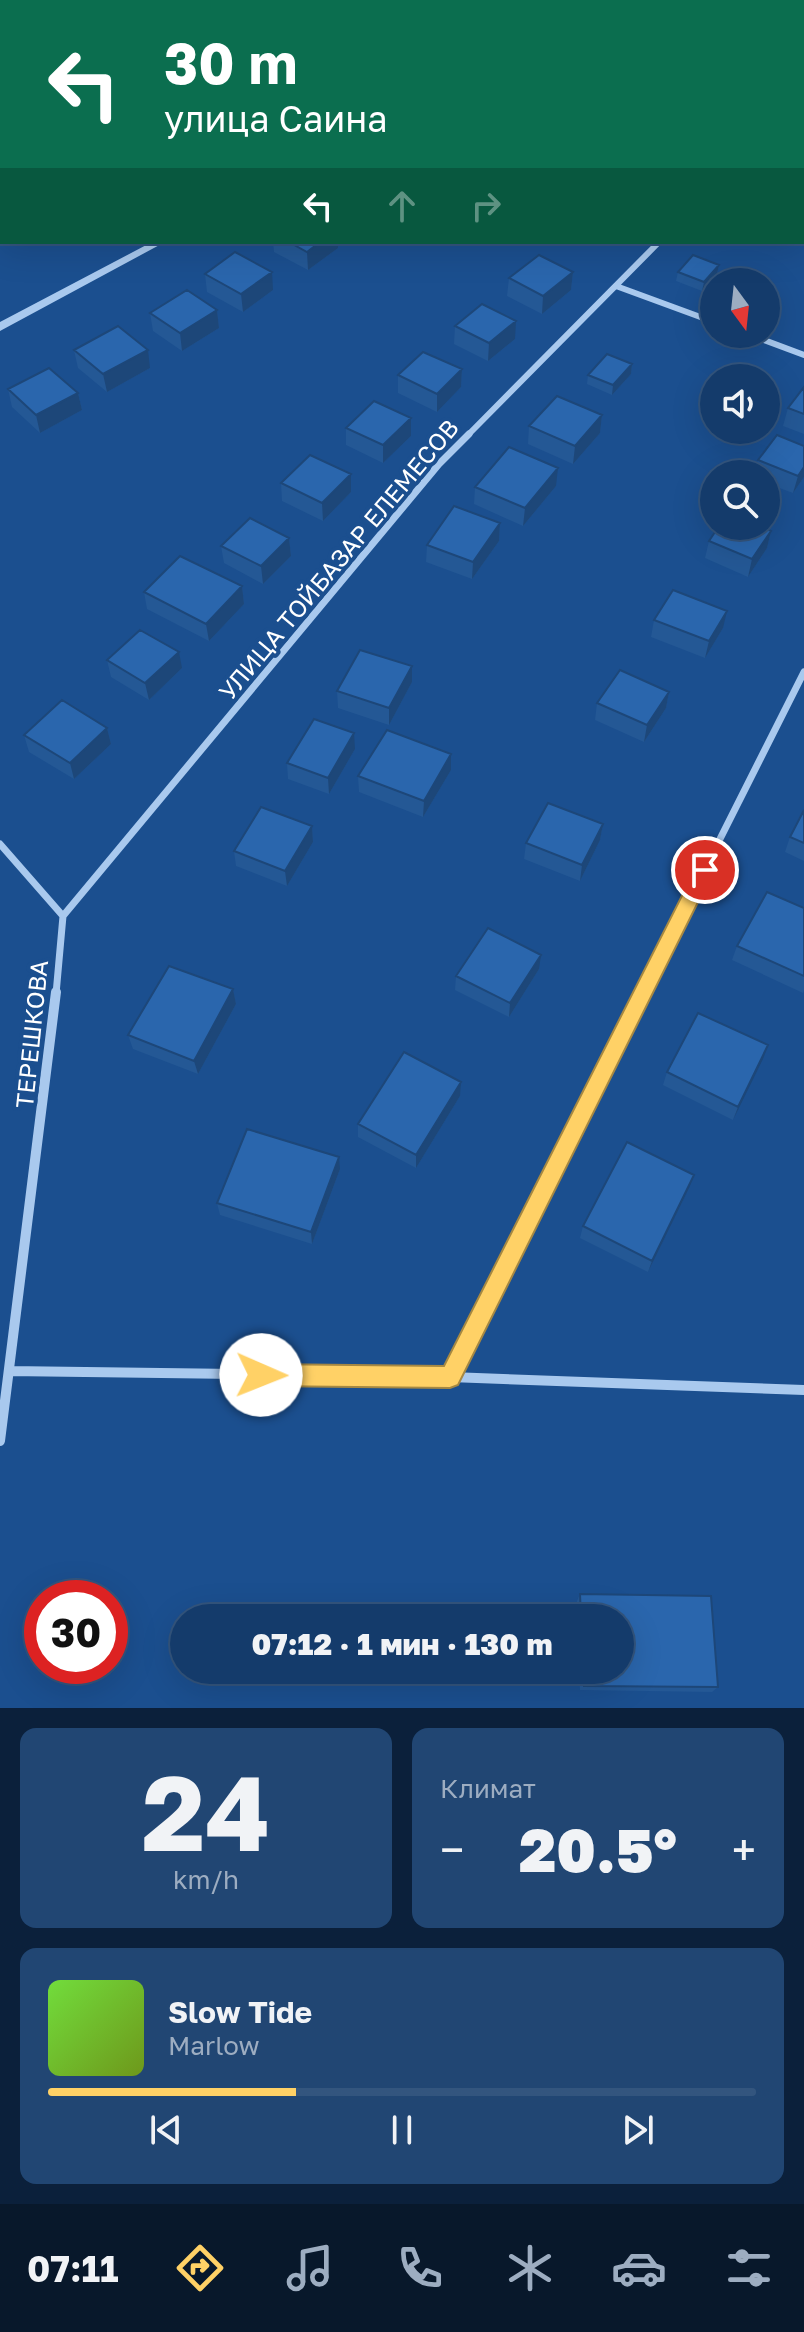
<!DOCTYPE html>
<html lang="ru">
<meta charset="utf-8">
<style>
:root{--surface:#143b6b;--page:#214673;--text:#f1f3f6;--muted:#9dadc1;--line:#33557e;--accent:#ffd166}
body{margin:0;font-family:"Golos Text",sans-serif;background:var(--page);color:var(--text);height:100vh;display:flex;flex-direction:column;font-size:30px;white-space:nowrap}
*{box-sizing:border-box;margin:0}
p{font-size:26px;color:var(--muted)}
.icon{flex:none;width:44px;height:44px;fill:none;stroke:currentColor;stroke-width:2;stroke-linecap:round;stroke-linejoin:round}
.map{position:relative;height:1708px;overflow:hidden}
.details{display:flex;flex-direction:column;gap:20px;padding:20px;background:#0b203b;flex:1}
.details>*{flex:none}
.banner{position:absolute;left:0px;top:0px;width:804px;height:244px;box-shadow:0 8px 32px #0002,0 0 0 2px var(--line);background:#0b6e4f;color:#fff;overflow:hidden}
.needle{width:52px;rotate:165deg}
.buttons{position:absolute;left:700px;top:268px;display:grid;gap:16px}
.buttons a{display:grid;place-items:center;width:80px;height:80px;border-radius:50%;background:var(--surface);box-shadow:0 8px 32px #0002,0 0 0 2px var(--line);font-size:40px}
.speed{position:absolute;left:24px;top:1580px;display:flex;gap:16px;font-size:40px;font-weight:700;text-align:center}
.speed>*{display:grid;place-content:center;width:104px;height:104px;border-radius:50%;background:var(--surface);box-shadow:0 8px 32px #0002,0 0 0 2px var(--line);line-height:1}
.speed .limit{border:12px solid #d22;background:#fff;color:#111}
.pin{position:absolute;display:grid;place-items:center;width:68px;height:68px;color:#fff;margin:-34px;border:4px solid #fff;border-radius:50%;box-shadow:0 2px 8px #0007}
.me{position:absolute;width:88px;margin:-44px;rotate:91deg;stroke-linejoin:round;filter:drop-shadow(0 0 6px #0008)}
.turn{display:flex;align-items:center;gap:28px;height:168px;padding:0 32px;font-size:36px}
.turn .icon{width:104px;height:104px;stroke-width:2.5}
.turn b{display:block;font-size:56px;line-height:68px}
.lanes{display:flex;align-items:center;height:76px;padding:0 32px;background:#0003;justify-content:center;gap:40px;direction:ltr}
.lanes .off{opacity:.35}
.big{font-size:60px;font-weight:800;line-height:1.1}
.details .widget{flex:1;display:flex;flex-direction:column;justify-content:center;gap:12px;min-width:0;padding:0 28px;border-radius:16px;background:var(--page)}
.details .dial{align-items:center;gap:0}
.dial b{font-size:104px;line-height:1}
.song{display:flex;align-items:center;gap:24px}
.cover{width:96px;height:96px;border-radius:12px;background:linear-gradient(135deg,hsl(100 70% 55%),hsl(80 70% 35%))}
.played{height:8px;border-radius:4px;background:linear-gradient(90deg,var(--accent) 35%,var(--line) 35%)}
.keys{display:flex;justify-content:space-around;direction:ltr}
.heat{display:flex;justify-content:space-between;align-items:center;font-size:44px;direction:ltr}
.details .tiles{flex:1;display:grid;gap:20px;grid-template-columns:1fr 1fr}
.widget:last-child{grid-column:span 2}
.trip{position:absolute;left:170px;top:1604px;width:464px;height:80px;border-radius:40px;background:var(--surface);box-shadow:0 8px 32px #0002,0 0 0 2px var(--line);font-weight:800;line-height:80px;text-align:center}
.dock{display:flex;height:128px;justify-content:space-around;align-items:center;background:#08182b;color:var(--muted)}
.dock .icon{width:56px;height:56px}
.dock .selected{color:var(--accent)}
.dock b{font-size:36px;color:var(--text)}
.map>svg:first-child{display:block}
.lines{fill:none;stroke-linecap:round;stroke-linejoin:round}
.minor-far2{stroke:#a9c9ee;stroke-width:6}
.minor-far1{stroke:#a9c9ee;stroke-width:7}
.minor{stroke:#a9c9ee;stroke-width:10}
.tertiary{fill:#a9c9ee;fill-rule:evenodd}
.wall{fill:#245895}
.shaded-wall{fill:#1d4779}
.building{fill:#2a66ad;stroke:#1d4779;stroke-width:2}
.route{fill:#ffd166;stroke:#a68842;stroke-width:2}
.labels{text-anchor:middle;dominant-baseline:central;stroke-width:8;stroke-linejoin:round;paint-order:stroke}
.street-label{font-size:24px;fill:#fff;stroke:#1b4f8f}
</style>
<div class="map">
<svg width="804" height="1708" viewBox="0 0 804 1708">
<rect width="100%" height="100%" fill="#1b4f8f"/>
<g class="lines">
<path class="minor-far2" d="M33,2L38,0
M616,286L714,322
M748,334L804,355
M467,436L659,242"/>
<path class="minor-far1" d="M0,844L63,916L56,994
M63,916L439,464L469,434
M642,994L804,672"/>
<path class="minor" d="M9,1371L450,1377L804,1390
M450,1377L643,992
M0,1441L56,992"/>
<path class="tertiary" d="M537,0H547L535,2Z
M152,242H165L0,331V322Z"/>
</g>
<path class="wall" d="M423,0H478V2H423Z
M631,0H651L649,2H637Z
M273,242H338V248L308,270L274,252Z
M719,265L717,274L702,291L676,281L678,272Z
M573,272L571,290L542,314L507,296L509,278Z
M205,274L273,290L243,312L207,292Z
M217,310L219,328L182,351L153,331L150,313Z
M455,326L515,339L488,361L454,344Z
M74,350L150,368L107,392L78,368Z
M632,364L631,374L612,395L587,384L588,375Z
M462,369L461,387L437,412L398,393V375Z
M804,387V434L783,426L788,408Z
M8,389L78,393L82,410L40,433L12,407Z
M602,415L600,433L573,464L528,444L529,426Z
M346,428L411,436L383,463L346,445Z
M804,446V477L793,493L766,483V474H755L758,460Z
M281,483L351,492L323,521L282,501Z
M556,486L523,526L474,504L475,487Z
M500,523L499,541L472,579L426,562L427,545Z
M771,531L767,548L748,577L705,558L709,541Z
M289,538L291,556L263,584L224,563L221,546Z
M242,586L244,604L209,641L147,609L144,592Z
M654,620L723,628L705,658L651,637Z
M107,660L182,668L149,700L111,677Z
M412,666V682L389,725L338,708L337,691Z
M669,692L666,708L644,742L595,720L597,703Z
M107,728L111,744L74,779L29,752L24,735Z
M355,749L329,794L288,779L287,763Z
M451,770L423,817L359,792L358,776Z
M804,810V861L785,852L790,837Z
M603,824L600,840L580,881L524,859L526,843Z
M312,826L313,842L287,886L236,866L234,851Z
M804,908V990L803,993L732,960L737,946Z
M539,969L509,1017L455,990L456,976Z
M233,989L236,1004L198,1074L133,1049L128,1035Z
M768,1045L733,1120L663,1085L667,1072Z
M460,1096L416,1168L358,1137V1124Z
M340,1169L312,1244L220,1215L217,1203Z
M689,1188L648,1272L580,1238L583,1226Z
M580,1594L711,1596L718,1687L712,1692L580,1690L579,1670H620V1618H577V1601Z"/>
<path class="shaded-wall" d="M463,0H478V2H460Z
M320,242H338V248L308,270L307,252Z
M719,265L717,274L702,291L704,282Z
M272,272L273,290L243,312L241,294Z
M573,272L571,290L542,314L543,296Z
M217,310L219,328L182,351L180,333Z
M516,321L515,339L488,361L489,343Z
M148,350L150,368L107,392L103,374Z
M632,364L631,374L612,395L613,385Z
M462,369L461,387L437,412V394Z
M78,393L82,410L40,433L36,415Z
M602,415L600,433L573,464L575,446Z
M411,418V436L383,463V445Z
M804,467V477L793,493L798,476Z
M558,468L556,486L523,526L525,508Z
M351,474V492L323,521L322,503Z
M500,523L499,541L472,579L473,562Z
M771,531L767,548L748,577L752,559Z
M289,538L291,556L263,584L261,566Z
M242,586L244,604L209,641L206,624Z
M727,611L723,628L705,658L709,641Z
M179,652L182,668L149,700L145,683Z
M412,666V682L389,725V708Z
M669,692L666,708L644,742L647,725Z
M107,728L111,744L74,779L70,763Z
M354,733L355,749L329,794L328,778Z
M451,754V770L423,817L424,801Z
M603,824L600,840L580,881L582,865Z
M312,826L313,842L287,886L285,871Z
M541,955L539,969L509,1017L510,1003Z
M233,989L236,1004L198,1074L194,1061Z
M768,1045L763,1059L733,1120L738,1107Z
M461,1082L460,1096L416,1168V1155Z
M339,1157L340,1169L312,1244L311,1232Z
M694,1175L689,1188L648,1272L652,1261Z"/>
<path class="building" d="M86,0H117L112,2H89Z
M437,0H463L460,2H442Z
M0,35L2,36V47L0,48Z
M289,242H320L307,252Z
M235,252L272,272L241,294L205,274Z
M539,255L573,272L543,296L509,278Z
M693,255L719,265L704,282L678,272Z
M187,290L217,310L180,333L150,313Z
M482,304L516,321L489,343L455,326Z
M118,326L148,350L103,374L74,350Z
M423,352L462,369L437,394L398,375Z
M607,354L632,364L613,385L588,375Z
M49,368L78,393L36,415L8,389Z
M804,387V414L788,408Z
M557,396L602,415L575,446L529,426Z
M374,401L411,418L383,445L346,428Z
M777,435L804,446V467L798,476L758,460Z
M509,447L558,468L525,508L475,487Z
M310,455L351,474L322,503L281,483Z
M454,506L500,523L473,562L427,545Z
M250,518L289,538L261,566L221,546Z
M719,526H759L771,531L752,559L709,541Z
M180,556L242,586L206,624L144,592Z
M673,590L727,611L709,641L654,620Z
M140,630L179,652L145,683L107,660Z
M360,650L412,666L389,708L337,691Z
M620,670L669,692L647,725L597,703Z
M62,700L107,728L70,763L24,735Z
M314,719L354,733L328,778L287,763Z
M387,730L451,754L424,801L358,776Z
M548,803L603,824L582,865L526,843Z
M261,807L312,826L285,871L234,851Z
M804,810V843L790,837Z
M767,892L804,908V976L737,946Z
M488,928L541,955L510,1003L456,976Z
M169,966L233,989L194,1061L128,1035Z
M698,1013L768,1045L738,1107L667,1072Z
M404,1052L461,1082L416,1155L358,1124Z
M247,1129L339,1157L311,1232L217,1203Z
M627,1142L694,1175L652,1261L583,1226Z
M580,1594L711,1596L718,1687L584,1686L583,1670H620V1618H581Z"/>
<path class="route" d="M705,862L711,864L714,870L458,1385L450,1388L261,1386L253,1382L250,1375L253,1367L261,1364L444,1366L698,864Z"/>
<g class="labels">
<g class="street-label">
<text transform="translate(338 559) rotate(-50)">УЛИЦА ТОЙБАЗАР ЕЛЕМЕСОВ</text>
<text transform="translate(31 1034) rotate(-84)">ТЕРЕШКОВА</text>
</g>
</g>
</svg>
<div class="buttons">
<a><svg class="needle" viewBox="-14 -14 28 28"><path d="M0-13l5 13h-10z" fill="#e53935"/><path d="M0 13l5-13h-10z" fill="#9dadc1"/></svg></a>
<a><svg class="icon" aria-label="sound" viewBox="0 0 24 24"><path d="M4 9h4l5-4v14l-5-4H4zM17 9q2 3 0 6"/></svg></a>
<a><svg class="icon" aria-label="search" viewBox="0 0 24 24"><circle cx="10" cy="10" r="6"/><path d="M15 15l6 6"/></svg></a>
</div>
<div class="speed"><div class="limit">30</div></div>
<div class="pin" style="left:705px;top:870px;background:#d93025"><svg class="icon" aria-label="arrive" viewBox="0 0 24 24"><path d="M6 21V4h12l-3 4 3 4H6"/></svg></div>
<svg class="me" style="left:261px;top:1375px" viewBox="-20 -20 40 40"><circle r="19" fill="#fff"/><path d="M0-13L10 11 0 6-10 11z" fill="#ffd166"/></svg>
<div class="trip">07:12 · 1 мин · 130 m</div>
<div class="banner">
<div class="turn"><svg class="icon" aria-label="left" viewBox="0 0 24 24"><path d="M17 20v-9H6M10 6l-5 5 5 5"/></svg><div><b>30 m</b>улица Саина</div></div>
<div class="lanes"><svg class="icon" aria-label="left" viewBox="0 0 24 24"><path d="M17 20v-9H6M10 6l-5 5 5 5"/></svg><svg class="icon off" aria-label="ahead" viewBox="0 0 24 24"><path d="M12 20V5M6 11l6-6 6 6"/></svg><svg class="icon off" aria-label="right" viewBox="0 0 24 24"><path d="M7 20v-9h11M14 6l5 5-5 5"/></svg></div>
</div>
</div>
<section class="details">
<div class="tiles">
<div class="widget dial"><b>24</b><p>km/h</p></div>
<div class="widget"><p>Климат</p>
<div class="heat"><a>−</a><b class="big">20.5°</b><a>+</a></div>
</div>
<div class="widget">
<div class="song"><i class="cover"></i><div><b>Slow Tide</b><p>Marlow</p></div></div>
<div class="played"></div>
<div class="keys"><svg class="icon" aria-label="previous" viewBox="0 0 24 24"><path d="M18 5L8 12l10 7zM5 5v14"/></svg><svg class="icon" aria-label="pause" viewBox="0 0 24 24"><path d="M8 5v14M16 5v14"/></svg><svg class="icon" aria-label="next" viewBox="0 0 24 24"><path d="M6 5l10 7-10 7zM19 5v14"/></svg></div>
</div>
</div>
</section>
<nav class="dock">
<b>07:11</b>
<svg class="icon selected" aria-label="directions" viewBox="0 0 24 24"><path d="M12 3l9 9-9 9-9-9zM9 14v-3h6M13 9l2 2-2 2"/></svg>
<svg class="icon" aria-label="music" viewBox="0 0 24 24"><path d="M9 18V5l10-2v13"/><circle cx="6" cy="18" r="3"/><circle cx="16" cy="16" r="3"/></svg>
<svg class="icon" aria-label="phone" viewBox="0 0 24 24"><path d="M5 4h4l2 5-3 2q2 4 5 5l2-3 5 2v4C11 20 4 13 5 4z"/></svg>
<svg class="icon" aria-label="climate" viewBox="0 0 24 24"><path d="M12 3v18M4 7l16 10M4 17L20 7"/></svg>
<svg class="icon" aria-label="car" viewBox="0 0 24 24"><path d="M5 17H2v-5l4-1 3-4h7l3 4 3 1v5h-3M9 17h6M6 11h13"/><circle cx="7" cy="17" r="2"/><circle cx="17" cy="17" r="2"/></svg>
<svg class="icon" aria-label="filters" viewBox="0 0 24 24"><path d="M4 7h16M4 17h16"/><circle cx="9" cy="7" r="2"/><circle cx="15" cy="17" r="2"/></svg>
</nav>
